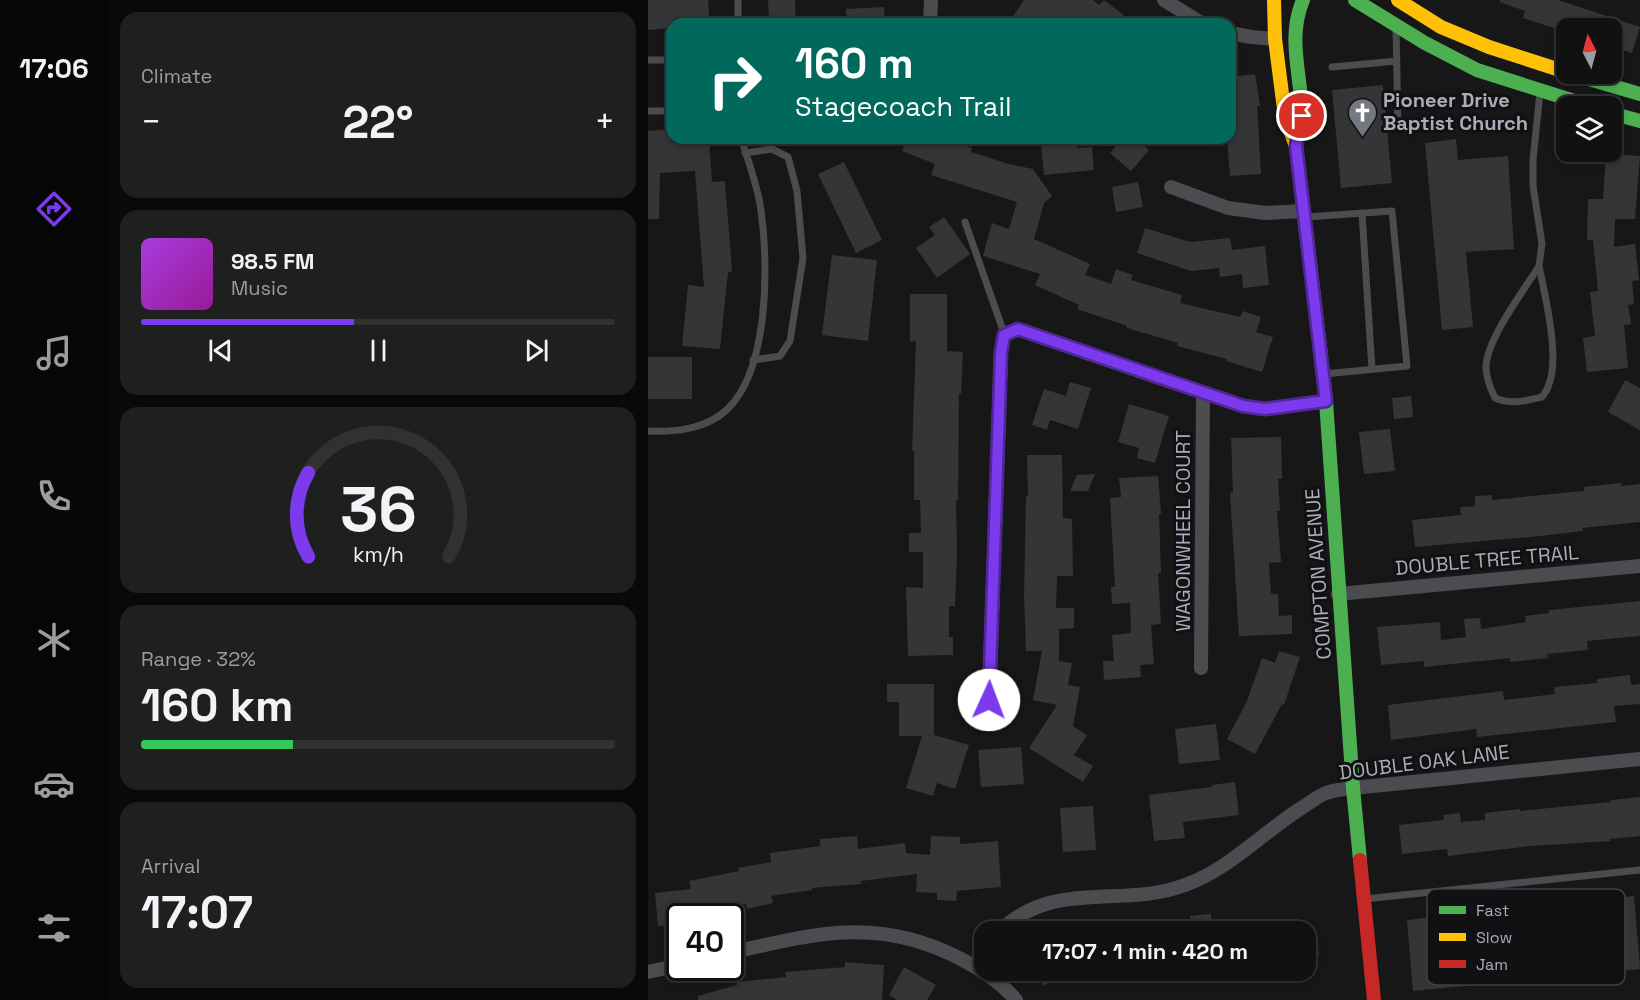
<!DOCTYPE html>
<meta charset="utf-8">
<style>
:root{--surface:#111;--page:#1e1f1f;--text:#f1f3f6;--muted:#9c9d9f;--line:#303131;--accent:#7c3aed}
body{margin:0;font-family:"Space Grotesk",sans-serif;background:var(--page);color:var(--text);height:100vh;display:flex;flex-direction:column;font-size:22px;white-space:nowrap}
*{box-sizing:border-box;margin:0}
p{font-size:20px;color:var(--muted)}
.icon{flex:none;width:33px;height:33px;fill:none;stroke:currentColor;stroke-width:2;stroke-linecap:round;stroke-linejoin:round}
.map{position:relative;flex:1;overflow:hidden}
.panel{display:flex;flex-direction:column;gap:12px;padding:12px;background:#090909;width:540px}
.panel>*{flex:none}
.banner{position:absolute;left:18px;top:18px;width:570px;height:126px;border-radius:18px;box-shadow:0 3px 9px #0003,0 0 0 2px var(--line);background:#00695c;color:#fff;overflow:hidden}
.needle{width:39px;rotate:354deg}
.tools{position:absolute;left:908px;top:18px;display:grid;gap:12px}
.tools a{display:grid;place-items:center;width:66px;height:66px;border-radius:12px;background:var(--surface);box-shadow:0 3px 9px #0003,0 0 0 2px var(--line);font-size:30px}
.speed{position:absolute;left:18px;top:903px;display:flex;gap:12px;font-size:30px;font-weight:700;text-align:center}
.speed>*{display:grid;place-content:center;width:78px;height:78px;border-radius:50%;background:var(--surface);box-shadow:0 3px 9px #0003,0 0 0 2px var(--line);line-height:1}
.speed .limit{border:3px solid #111;border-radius:9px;background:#fff;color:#111}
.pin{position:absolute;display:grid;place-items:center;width:51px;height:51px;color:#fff;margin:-26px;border:3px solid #fff;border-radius:50%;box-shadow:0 2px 6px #0007}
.me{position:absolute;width:66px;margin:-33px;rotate:2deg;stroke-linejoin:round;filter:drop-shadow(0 0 4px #0008)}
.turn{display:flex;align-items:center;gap:21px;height:126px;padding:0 30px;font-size:27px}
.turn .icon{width:78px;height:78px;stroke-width:2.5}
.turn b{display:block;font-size:42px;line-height:51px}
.big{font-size:45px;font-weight:600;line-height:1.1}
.panel .tile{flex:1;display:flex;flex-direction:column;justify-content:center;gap:9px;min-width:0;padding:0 21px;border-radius:18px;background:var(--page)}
.panel .dial{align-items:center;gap:0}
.dial svg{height:156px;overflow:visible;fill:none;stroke:var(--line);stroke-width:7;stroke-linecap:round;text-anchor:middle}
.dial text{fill:var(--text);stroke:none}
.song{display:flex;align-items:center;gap:18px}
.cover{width:72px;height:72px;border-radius:9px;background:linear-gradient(135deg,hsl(280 70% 55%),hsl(300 70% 35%))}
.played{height:6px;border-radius:3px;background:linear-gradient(90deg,var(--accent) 45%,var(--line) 45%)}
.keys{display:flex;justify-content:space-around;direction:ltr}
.heat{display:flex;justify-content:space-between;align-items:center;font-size:33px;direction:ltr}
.charge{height:9px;border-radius:4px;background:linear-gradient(90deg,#34c759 32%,var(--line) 0)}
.trip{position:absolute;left:326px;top:921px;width:342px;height:60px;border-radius:18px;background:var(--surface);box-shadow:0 3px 9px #0003,0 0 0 2px var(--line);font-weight:600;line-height:60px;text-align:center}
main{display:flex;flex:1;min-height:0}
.tab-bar{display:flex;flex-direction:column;width:108px;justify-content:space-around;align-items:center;background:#070707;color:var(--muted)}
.tab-bar .icon{width:42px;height:42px}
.tab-bar .selected{color:var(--accent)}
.tab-bar b{font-size:27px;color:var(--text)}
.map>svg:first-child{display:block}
.building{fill:#343537}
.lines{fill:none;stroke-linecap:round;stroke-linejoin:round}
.lane{stroke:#4b4c50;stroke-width:7}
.street{stroke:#4b4c50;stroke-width:14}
.fast{stroke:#4caf50;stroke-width:14}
.slow{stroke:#ffc107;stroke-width:14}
.jam{stroke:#c62828;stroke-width:14}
.route-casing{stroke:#51269a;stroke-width:15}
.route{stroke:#7c3aed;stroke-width:10}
.labels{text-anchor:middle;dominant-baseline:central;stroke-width:6;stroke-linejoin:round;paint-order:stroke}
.poi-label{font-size:20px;font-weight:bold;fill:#a8adb8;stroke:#111113;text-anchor:start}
.street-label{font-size:20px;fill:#a8adb8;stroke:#111113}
.key{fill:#111113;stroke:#3e4045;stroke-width:1.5}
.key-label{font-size:16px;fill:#a8adb8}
</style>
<main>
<nav class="tab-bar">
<b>17:06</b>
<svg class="icon selected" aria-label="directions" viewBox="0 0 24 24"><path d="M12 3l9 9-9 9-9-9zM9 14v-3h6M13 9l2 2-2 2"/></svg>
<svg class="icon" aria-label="music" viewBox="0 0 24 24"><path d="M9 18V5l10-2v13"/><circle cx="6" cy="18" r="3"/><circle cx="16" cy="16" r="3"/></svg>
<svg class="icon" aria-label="phone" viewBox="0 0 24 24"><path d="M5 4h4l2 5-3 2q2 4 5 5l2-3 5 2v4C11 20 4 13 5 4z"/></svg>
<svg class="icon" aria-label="climate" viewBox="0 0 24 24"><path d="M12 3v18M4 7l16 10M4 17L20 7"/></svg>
<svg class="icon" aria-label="car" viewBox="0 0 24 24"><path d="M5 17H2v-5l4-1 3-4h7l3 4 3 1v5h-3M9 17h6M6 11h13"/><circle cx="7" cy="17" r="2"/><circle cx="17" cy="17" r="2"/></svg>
<svg class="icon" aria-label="filters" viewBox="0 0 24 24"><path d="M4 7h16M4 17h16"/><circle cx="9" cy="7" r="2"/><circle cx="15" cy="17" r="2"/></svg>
</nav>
<section class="panel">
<div class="tile"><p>Climate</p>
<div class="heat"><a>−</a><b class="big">22°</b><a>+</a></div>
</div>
<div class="tile">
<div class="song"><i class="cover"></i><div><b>98.5 FM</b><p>Music</p></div></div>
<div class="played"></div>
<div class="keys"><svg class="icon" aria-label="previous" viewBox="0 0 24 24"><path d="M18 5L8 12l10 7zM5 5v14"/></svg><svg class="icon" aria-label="pause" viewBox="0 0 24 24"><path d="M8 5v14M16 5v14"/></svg><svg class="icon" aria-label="next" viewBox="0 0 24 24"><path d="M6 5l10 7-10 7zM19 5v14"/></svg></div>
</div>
<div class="tile dial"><svg viewBox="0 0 100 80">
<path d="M14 69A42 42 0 1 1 86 69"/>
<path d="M14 69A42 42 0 0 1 14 26" stroke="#7c3aed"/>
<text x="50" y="56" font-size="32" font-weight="700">36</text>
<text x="50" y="72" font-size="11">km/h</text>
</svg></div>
<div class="tile"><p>Range · 32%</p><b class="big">160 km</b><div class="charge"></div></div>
<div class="tile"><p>Arrival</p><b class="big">17:07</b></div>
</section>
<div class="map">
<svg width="992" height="1000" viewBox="0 0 992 1000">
<rect width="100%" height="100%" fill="#171717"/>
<path class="building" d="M0,0H60L62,24H24V28L0,30Z
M120,0H147L148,24H121Z
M376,0H445L451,5L456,0L477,16L471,24H360Z
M852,0H910L992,27L984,53L963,46V28H918V32L875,18L877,11L852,2Z
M236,7L237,24H199L198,9Z
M607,74L612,106H609L613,174L582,176L579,138H582V77Z
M735,85L744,183L693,188L684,90Z
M24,129V138H61L64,182L77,181L84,272H80L72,349L34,346L40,285L56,287L47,171L12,173L11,219H0V131Z
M259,138H295L324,148L323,152L361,164L385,169L404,196L396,203L386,239L442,264L437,275L463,284L468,269L485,275L483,280L534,295L532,303L592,317L595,311L613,317L608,332L625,337L614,372L578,361L579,359L529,346L530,343L479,328V326L429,309L431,305L387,285L392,274L335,256L344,223L361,229L369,202L283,175L287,164L254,151Z
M474,138H487L501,150L483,171L462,153Z
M808,139L810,160L860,156L866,249L818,252L825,327L794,330L777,143Z
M429,141V148L444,147L446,170L396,175L393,144Z
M958,154L992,156L987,219H967L966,247L987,244L991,280L984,281L986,304L980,305L983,324L976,325L980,368L939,372L935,338L947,336L942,292L950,291L945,240H939L940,199H955Z
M196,162L234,240L208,253L170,174Z
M490,182L495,207L468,212L464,187Z
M296,217L322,254L289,278L268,248L287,235L281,227Z
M497,228L542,242L582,238L584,250L617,246L621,285L595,288L594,274L572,277L571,268L543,271L489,253Z
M184,255L229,260L220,341L174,335Z
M262,294H299V351L315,352L313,394H311L310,500H308L309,551L307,606H301V637H305V655L260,656L258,587L275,588V552H261V533H273L272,500H266V451H264L268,341L262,342Z
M0,357H44V399H0Z
M977,380L992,388V430L960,412Z
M422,382L443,388L430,429L402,420L399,430L384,425L396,389L418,396Z
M763,396L765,417L746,419L744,398Z
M481,404L521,416L507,463L489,458L491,448L470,442Z
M742,429L747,471L716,474L711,432Z
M633,437L634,479H630L632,511H629L633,562L621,563L623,594H630L631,616L644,615V634L591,636L582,493L585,492L583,438Z
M379,455H414L415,518L424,519L425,576H409L408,608H426V628L411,629V661L424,663L420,685L432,687L425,726L439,735L426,755L445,766L435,782L381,748L409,705L385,700L394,651H378L376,596L378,496H380Z
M447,474L440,491H422L429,475Z
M510,476L513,514H511L513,573H510L513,624L503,625L506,664L492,665L493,677L456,680L455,661H466L464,635L483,633L482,603L464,604L463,587H467L462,498L473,497L471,478Z
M973,483V486L992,484V522L934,528L935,531L892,536L767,547L764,520L813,515L812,507L827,506V496L844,495V500L936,491V487Z
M992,601V636L939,641L940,650L899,654L900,658L862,662V658L776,667V661L733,665L729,627L792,622L793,640L818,637L816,619L832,618L833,629L878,622L877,616L901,613V610Z
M631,651L652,657L636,705L634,704L607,754L579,739L599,701L614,658L627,663Z
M982,675L983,685L992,684V704L966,706L968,722L829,737L828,729L743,740L740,705L855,691L856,700L907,694L906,687L949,683V679Z
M239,684H286V735L321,745L307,789L289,783L285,796L258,788L274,736H251V702H239Z
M568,724L572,760L531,764L527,729Z
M373,747L376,784L333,787L330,750Z
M587,782L591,815L535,822L537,838L506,841L501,795L564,787L563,785Z
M992,797V836L962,839V841L883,846L800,856L799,849L754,854L751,825L796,820L795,815L812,813L813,822L837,820V813L872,809V811L963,802V800Z
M445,806L448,850L415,852L412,808Z
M209,836L210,849L257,843L258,853L282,855L283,836L312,837V844L350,841L353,887L309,891L308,901L289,900V893L268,892L269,874L213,881V884L164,888V890L123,896L125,903L99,909L98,904L32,916V924L10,926L7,893L43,889L41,881L91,871L90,868L123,862L122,853L172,846V839Z
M986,896L992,969L765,991L759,920Z
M563,914V932H542V916Z
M669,936L671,956L657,958V937Z
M197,962L236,965L234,1000H50V996L89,985V982L138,977L137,972L197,967Z
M256,967L288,985L279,1000H249L241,995Z
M388,970H427L395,986Z"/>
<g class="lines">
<path class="lane" d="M90,24V0
M748,28L750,128
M0,60H24
M684,67L749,61
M0,111H24
M97,153L124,149L140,157L149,191L155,258L142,341L132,356L105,360
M714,213L724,369
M659,217L744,211L759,366L676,374
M317,222L356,333
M891,266C897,295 912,357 901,384C900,389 897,393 894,397C877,401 863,405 847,398C842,388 838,378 838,366C840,337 875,292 891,266Z
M891,266L894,244L885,186V160L892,92
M0,431C25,432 50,430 71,416C123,381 121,260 112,204C108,182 100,160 93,138
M717,899L992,870"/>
<path class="street" d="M516,0L555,24
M282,24L283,0
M582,33L603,37L627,39
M523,187L580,208L617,213L655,211
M690,594L992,566
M553,668L555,394
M351,932C405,878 473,909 537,885C582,869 615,832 655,807C662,803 670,796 678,793C687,790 697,789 705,788L992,759
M82,953C168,933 231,916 313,959C334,970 353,982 368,1000
M0,972L32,965"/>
<path class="fast" d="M707,0L777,43L829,70L942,106
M924,74L992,94
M963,113L992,121
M648,146C650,135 654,124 654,113C653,74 639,38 655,0
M673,357L678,401L705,788L712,860
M341,700L353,352L356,335L370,329L503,375"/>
<path class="slow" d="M626,0L627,39L637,117L648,146L673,357
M750,0L793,27L841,47L918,72"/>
<path class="jam" d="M503,375L595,406L617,409L678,401
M712,860L726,1000"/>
</g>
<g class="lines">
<defs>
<path id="route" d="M341,700L353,352L356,335L370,329L595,406L617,409L678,401L648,146L654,116"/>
</defs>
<use href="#route" class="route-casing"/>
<use href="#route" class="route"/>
</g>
<defs>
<symbol id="church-pin" viewBox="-11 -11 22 30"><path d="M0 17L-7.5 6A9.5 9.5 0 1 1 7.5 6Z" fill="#757880" stroke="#111113"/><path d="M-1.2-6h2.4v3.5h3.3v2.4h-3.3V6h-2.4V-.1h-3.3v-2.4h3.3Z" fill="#fff"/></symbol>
</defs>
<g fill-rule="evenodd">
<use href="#church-pin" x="698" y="96" width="33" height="45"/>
</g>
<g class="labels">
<g class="poi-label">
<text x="735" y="100">Pioneer Drive<tspan x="735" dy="23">Baptist Church</tspan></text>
</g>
<g class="street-label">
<text transform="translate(535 531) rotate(-90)">WAGONWHEEL COURT</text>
<text transform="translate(839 560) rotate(-5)">DOUBLE TREE TRAIL</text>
<text transform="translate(670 574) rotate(-94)">COMPTON AVENUE</text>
<text transform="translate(776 762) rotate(-7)">DOUBLE OAK LANE</text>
</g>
</g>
<rect x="779" y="889" width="198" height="96" rx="9" class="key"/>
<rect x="791" y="906" width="27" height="8" fill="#4caf50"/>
<rect x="791" y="933" width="27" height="8" fill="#ffc107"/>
<rect x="791" y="960" width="27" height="8" fill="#c62828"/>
<g class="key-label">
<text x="828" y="916">Fast</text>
<text x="828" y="943">Slow</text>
<text x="828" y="970">Jam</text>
</g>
</svg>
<div class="tools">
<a><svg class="needle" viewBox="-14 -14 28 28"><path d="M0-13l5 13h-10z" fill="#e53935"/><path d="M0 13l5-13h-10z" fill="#9c9d9f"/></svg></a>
<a><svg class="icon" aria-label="layers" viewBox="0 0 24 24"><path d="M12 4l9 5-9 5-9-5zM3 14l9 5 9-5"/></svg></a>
</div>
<div class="speed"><div class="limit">40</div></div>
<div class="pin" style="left:654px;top:116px;background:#d93025"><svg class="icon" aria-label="arrive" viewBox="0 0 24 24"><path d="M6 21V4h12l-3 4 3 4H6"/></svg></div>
<svg class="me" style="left:341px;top:700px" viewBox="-20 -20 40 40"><circle r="19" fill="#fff"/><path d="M0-13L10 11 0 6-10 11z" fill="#7c3aed"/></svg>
<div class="trip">17:07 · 1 min · 420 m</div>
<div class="banner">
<div class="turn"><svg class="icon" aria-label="right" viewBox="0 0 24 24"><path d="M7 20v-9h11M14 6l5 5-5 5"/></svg><div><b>160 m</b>Stagecoach Trail</div></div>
</div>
</div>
</main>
